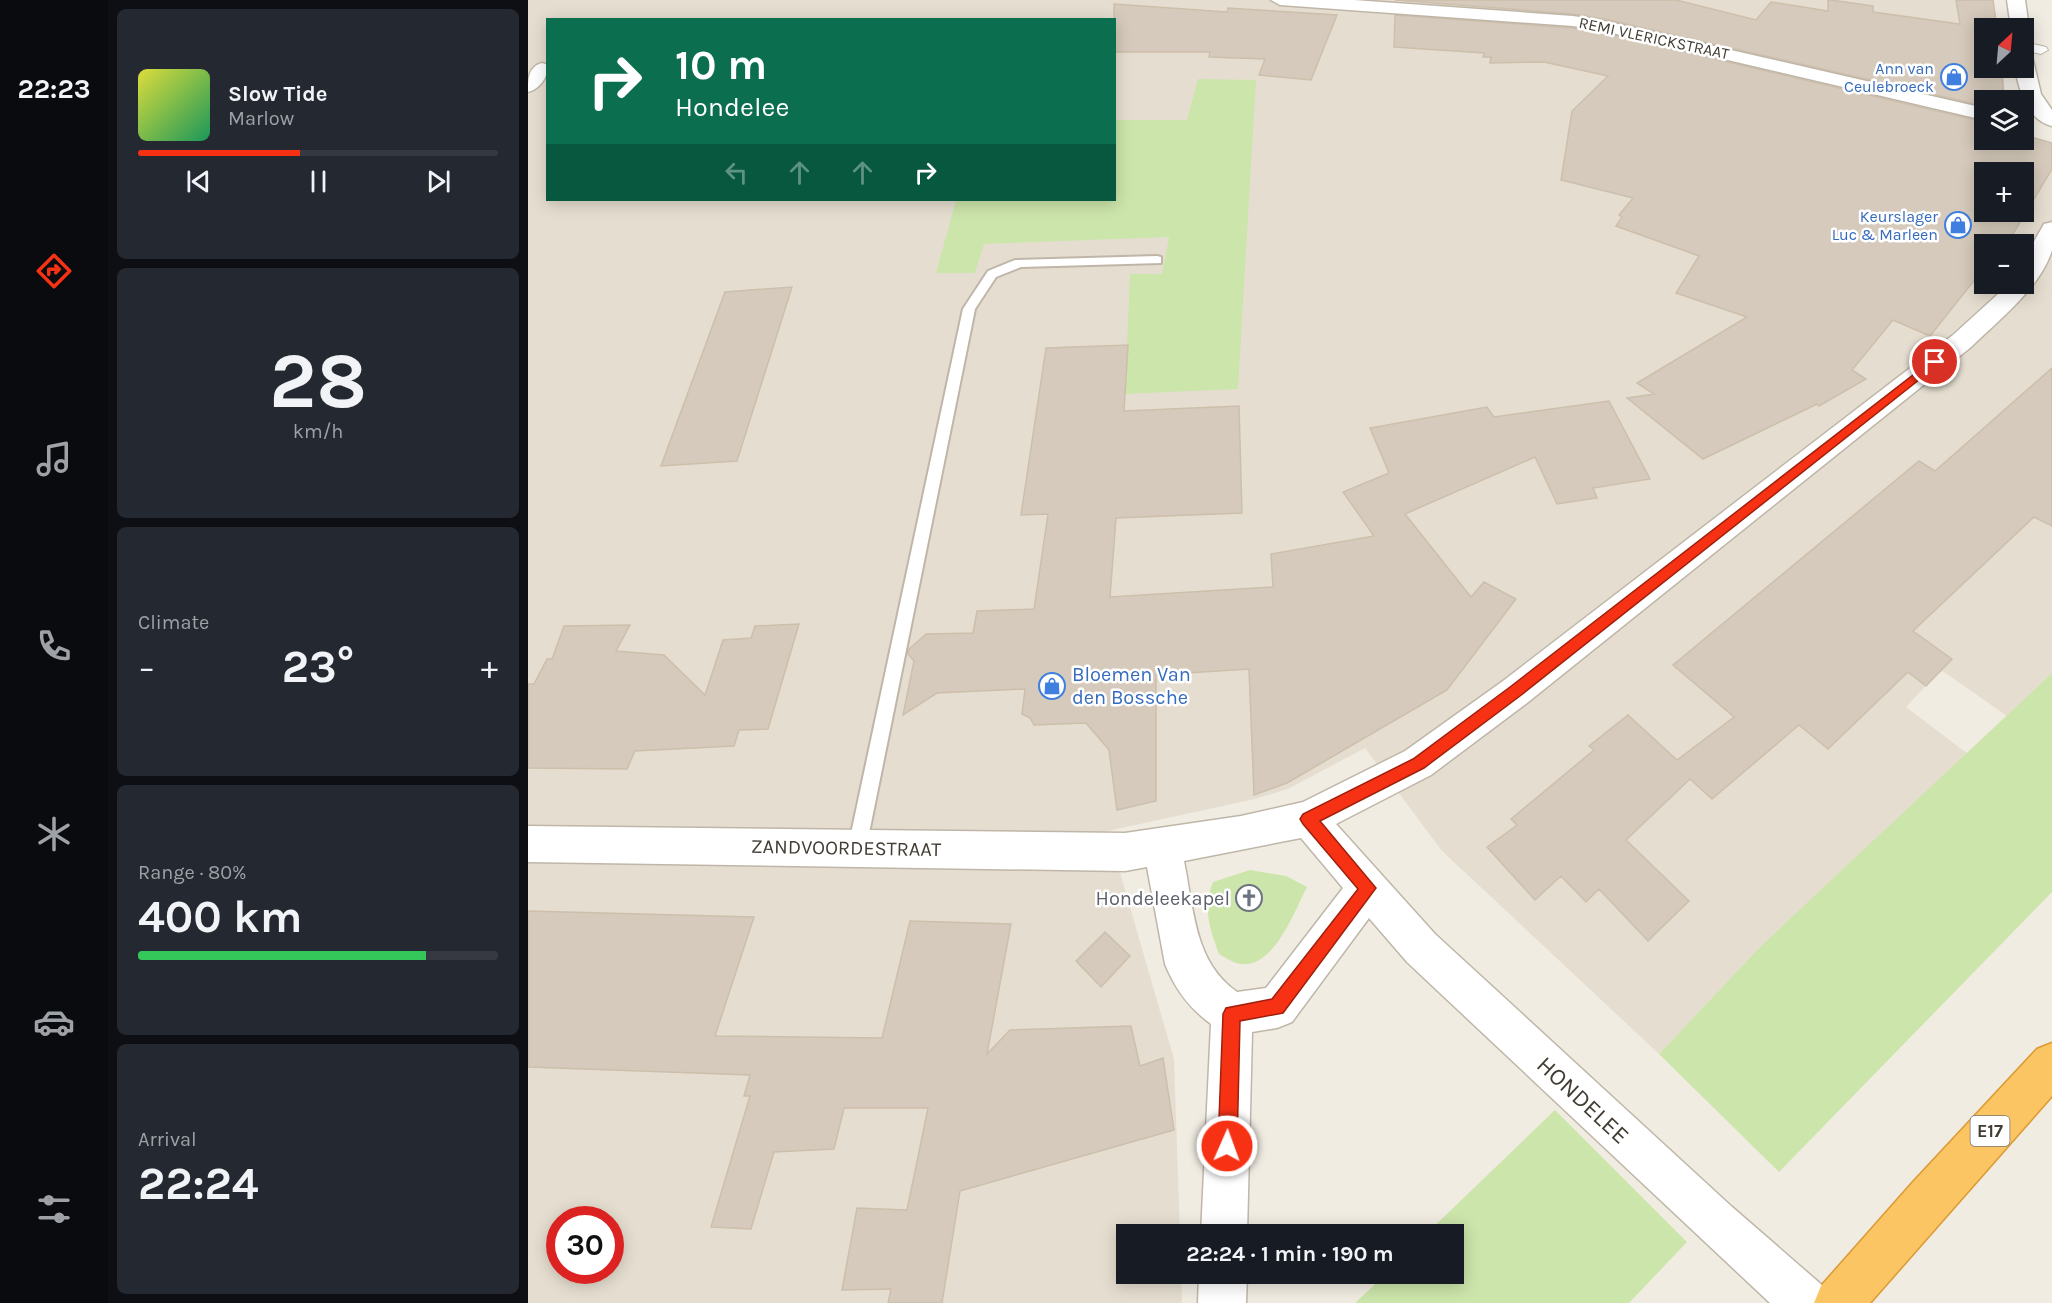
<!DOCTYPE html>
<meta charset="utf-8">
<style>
:root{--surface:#171b24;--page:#242831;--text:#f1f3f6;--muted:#9ea1a6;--line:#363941;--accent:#f63114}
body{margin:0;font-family:Karla,sans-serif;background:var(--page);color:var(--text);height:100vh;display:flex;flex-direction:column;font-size:22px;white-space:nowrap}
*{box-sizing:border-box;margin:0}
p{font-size:20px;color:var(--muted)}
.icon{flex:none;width:33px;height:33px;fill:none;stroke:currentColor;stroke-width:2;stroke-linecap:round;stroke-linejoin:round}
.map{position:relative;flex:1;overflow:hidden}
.side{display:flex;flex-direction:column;gap:9px;padding:9px;background:#0d0f14;width:420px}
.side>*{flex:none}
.top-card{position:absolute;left:18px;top:18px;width:570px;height:183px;border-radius:0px;box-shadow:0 3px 15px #0003;background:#0b6e4f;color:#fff;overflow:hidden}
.needle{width:39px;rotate:26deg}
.controls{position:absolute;left:1446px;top:18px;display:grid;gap:12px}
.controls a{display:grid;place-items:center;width:60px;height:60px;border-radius:0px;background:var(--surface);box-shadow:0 3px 15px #0003;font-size:30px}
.speed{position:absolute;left:18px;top:1206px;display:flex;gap:12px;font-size:30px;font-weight:700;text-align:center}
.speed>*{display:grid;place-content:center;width:78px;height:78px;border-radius:50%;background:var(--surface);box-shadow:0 3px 15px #0003;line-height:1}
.speed .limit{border:9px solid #d22;background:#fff;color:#111}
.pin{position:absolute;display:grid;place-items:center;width:51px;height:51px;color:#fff;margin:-26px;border:3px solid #fff;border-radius:50%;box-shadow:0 2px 6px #0007}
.me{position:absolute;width:66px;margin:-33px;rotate:2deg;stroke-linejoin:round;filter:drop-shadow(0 0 4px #0008)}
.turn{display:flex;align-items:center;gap:21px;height:126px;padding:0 30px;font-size:27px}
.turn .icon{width:78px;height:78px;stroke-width:2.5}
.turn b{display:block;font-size:42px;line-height:51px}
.lanes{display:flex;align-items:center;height:57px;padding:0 30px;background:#0003;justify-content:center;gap:30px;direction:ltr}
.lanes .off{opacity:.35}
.big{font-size:45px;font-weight:700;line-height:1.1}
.side .tile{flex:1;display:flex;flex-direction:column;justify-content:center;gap:9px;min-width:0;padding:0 21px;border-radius:9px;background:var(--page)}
.side .dial{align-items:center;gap:0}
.dial b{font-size:78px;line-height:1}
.song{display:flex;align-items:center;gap:18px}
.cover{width:72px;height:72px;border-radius:9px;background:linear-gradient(135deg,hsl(60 70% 55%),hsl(150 70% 35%))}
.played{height:6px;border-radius:3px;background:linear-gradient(90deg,var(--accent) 45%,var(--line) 45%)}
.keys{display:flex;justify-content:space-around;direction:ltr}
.heat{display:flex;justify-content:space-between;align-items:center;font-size:33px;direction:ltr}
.charge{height:9px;border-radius:4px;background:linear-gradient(90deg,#34c759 80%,var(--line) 0)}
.trip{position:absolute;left:588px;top:1224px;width:348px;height:60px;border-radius:0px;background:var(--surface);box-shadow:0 3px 15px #0003;font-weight:700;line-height:60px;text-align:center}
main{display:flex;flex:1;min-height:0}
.dock{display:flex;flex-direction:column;width:108px;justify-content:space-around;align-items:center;background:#090b0e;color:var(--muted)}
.dock .icon{width:42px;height:42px}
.dock .active{color:var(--accent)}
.dock b{font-size:27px;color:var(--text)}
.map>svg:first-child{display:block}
.residential{fill:#e5ded0;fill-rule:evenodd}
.green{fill:#cce5ab}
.building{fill:#d5cabb;stroke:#cdbfab;stroke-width:1.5;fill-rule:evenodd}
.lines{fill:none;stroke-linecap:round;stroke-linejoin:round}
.service-casing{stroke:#bfb6a8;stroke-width:4}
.pedestrian-casing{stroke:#bfb6a8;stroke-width:2}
.minor-casing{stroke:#bfb6a8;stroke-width:3}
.motorway-casing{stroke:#da9933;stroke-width:3}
.service{fill:#fff;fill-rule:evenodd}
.pedestrian{fill:#fff;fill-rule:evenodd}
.minor{fill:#fff;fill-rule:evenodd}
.motorway{fill:#fbc563;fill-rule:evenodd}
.route{fill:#f63114;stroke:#a0200d;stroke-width:1.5}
.labels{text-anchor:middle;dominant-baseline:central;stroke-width:5;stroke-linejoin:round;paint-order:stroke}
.far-street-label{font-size:16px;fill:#423c33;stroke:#fff}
.far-shop-label{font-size:16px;fill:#366cbe;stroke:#fff;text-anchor:end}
.shield{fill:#fff;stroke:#7b7670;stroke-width:1.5}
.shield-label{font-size:18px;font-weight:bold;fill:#423c33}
.shop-label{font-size:20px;fill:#366cbe;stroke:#fff;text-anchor:start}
.street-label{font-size:20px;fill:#423c33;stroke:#fff}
.worship-label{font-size:20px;fill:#5b616d;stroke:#fff;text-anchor:end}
.near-street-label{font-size:24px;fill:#423c33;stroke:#fff}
</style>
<main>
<nav class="dock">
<b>22:23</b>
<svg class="icon active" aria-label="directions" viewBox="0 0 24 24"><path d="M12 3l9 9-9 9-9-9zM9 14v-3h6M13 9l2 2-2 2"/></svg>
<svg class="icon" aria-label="music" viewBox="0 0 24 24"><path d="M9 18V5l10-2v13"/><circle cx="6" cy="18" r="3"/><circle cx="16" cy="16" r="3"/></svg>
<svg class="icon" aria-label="phone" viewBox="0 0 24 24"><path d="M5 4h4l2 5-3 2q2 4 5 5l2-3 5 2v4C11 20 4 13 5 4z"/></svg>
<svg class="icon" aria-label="climate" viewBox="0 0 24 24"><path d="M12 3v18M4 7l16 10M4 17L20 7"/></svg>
<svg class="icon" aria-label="car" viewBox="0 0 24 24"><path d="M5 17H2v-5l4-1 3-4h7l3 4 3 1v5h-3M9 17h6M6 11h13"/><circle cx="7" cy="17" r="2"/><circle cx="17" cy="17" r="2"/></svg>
<svg class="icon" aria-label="filters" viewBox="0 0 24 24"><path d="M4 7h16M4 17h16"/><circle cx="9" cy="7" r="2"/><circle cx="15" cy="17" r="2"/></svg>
</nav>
<section class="side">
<div class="tile">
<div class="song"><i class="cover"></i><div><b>Slow Tide</b><p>Marlow</p></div></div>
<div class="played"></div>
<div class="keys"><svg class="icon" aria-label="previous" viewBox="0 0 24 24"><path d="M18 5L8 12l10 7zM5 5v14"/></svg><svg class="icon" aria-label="pause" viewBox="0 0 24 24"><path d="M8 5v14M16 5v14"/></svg><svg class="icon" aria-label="next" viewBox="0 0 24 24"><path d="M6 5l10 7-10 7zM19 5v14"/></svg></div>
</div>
<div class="tile dial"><b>28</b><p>km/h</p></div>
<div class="tile"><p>Climate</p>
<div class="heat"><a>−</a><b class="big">23°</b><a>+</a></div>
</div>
<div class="tile"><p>Range · 80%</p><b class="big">400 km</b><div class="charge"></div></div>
<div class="tile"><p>Arrival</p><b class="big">22:24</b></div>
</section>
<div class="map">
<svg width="1524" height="1303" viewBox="0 0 1524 1303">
<rect width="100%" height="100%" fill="#f1ece2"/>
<path class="residential" d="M0,0H1462L1469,28H1456V68H1474L1476,100H1456V140H1496V135L1524,143V673L1479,716L1413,670L1378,707L1440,754L1233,946L1131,1054L914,851L837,748L760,789L727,799L580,831L646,1059L652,1234H598V1274H653L654,1303H0ZM20,20H586V200H20ZM1456,172H1496V212H1456ZM1456,244H1496V284H1456ZM32,1220H82V1270H32Z"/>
<path class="green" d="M670,79L728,80L710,389L597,394L602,274H634L641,237L456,244L447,273H408L428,200H586L587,120H659Z
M1524,673V892L1251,1172L1131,1054L1233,946Z
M722,870L758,876L779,887C766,912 744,974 708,963C702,961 697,957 691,954C682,930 674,906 685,882Z
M1027,1110L1159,1242L1101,1303H827L858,1274H926V1234H898Z"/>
<path class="building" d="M867,0H1148L1228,20L1243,2L1300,11V0H1303L1345,6V12L1432,24L1428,0H1465L1468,21H1472L1473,28H1456V68H1474L1476,100H1456V106L1076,19L1045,14Z
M586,4L699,12L700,8L809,15L783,80L731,75L737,59L681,57L682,52H586Z
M867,15L1045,28L1076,33L1456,122V140H1496V135L1524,143V169L1479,244H1456V268L1402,336L1365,320L1324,370L1338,379L1291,406L1289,404L1175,459L1099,398L1126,394L1109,383L1219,317L1148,293L1171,256L1088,226L1094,217L1091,215L1105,198L1033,180L1044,111L1080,76L1016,62L962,63L963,57H955L956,53L866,47ZM1456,172H1496V212H1456Z
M264,287L209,461L133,466L197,292Z
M600,345L596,411L711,406L714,513L588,518L582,597L745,587L743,554L846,536L815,492L861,473L842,428L959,407L966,417L1081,401L1122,479L1065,488L1069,498L1029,504L1007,457L877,514L943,597L956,582L988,599L919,690L759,783L726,795L721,669L628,675V801L589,810L581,750L558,723L506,725L502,718L494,714L497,689L409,693L375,715L386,661L380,654V650L398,634L445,633L449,611L506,609L520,514L493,515L518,348Z
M1524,368V526L1506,517L1385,631L1424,659L1398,686L1380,672L1300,749L1271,725L1184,799L1162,779L1098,840L1161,901L1120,941L1071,889L1058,902L1033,876L1007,900L959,847L989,825L983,819L1066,750L1061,746L1100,715L1149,760L1206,717L1145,665L1391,461L1407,471Z
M271,624L240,729L211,730L206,746L107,751L99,769L0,768V684H6L19,659H24L36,626L102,625L88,651L136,655L177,695L195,640L223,638L227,626Z
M0,911L226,917L187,1036L354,1038L382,921L483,924L459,1054L482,1030L603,1026L612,1066L635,1058L646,1130L432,1191L414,1303H360L363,1289L314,1290L329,1208L379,1210L400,1108H316L306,1149L246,1152L223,1229L183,1227L222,1096H216L222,1075L0,1067Z
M577,932L602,956L573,987L548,961Z"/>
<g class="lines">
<defs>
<path id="service" d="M629,256L633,257V263L493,267L468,277L447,309L338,848L336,855L329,857L322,855L320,848L435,309L460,271L487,260Z"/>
<path id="pedestrian" d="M1496,42L1518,47L1520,50L1513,54L1496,50Z"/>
<path id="minor" d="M743,0H826L1045,16L1076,21L1456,108V120L1076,31L1045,26L752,5Z
M1479,0H1497L1501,28L1498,32L1496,33V28H1483Z
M1496,54L1505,60L1513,94L1524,110V126C1499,120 1491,90 1487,68H1496Z
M14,63L20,65C20,77 12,89 0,92C0,79 0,67 14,63Z
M1524,222C1524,231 1524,242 1524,250C1513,287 1470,321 1443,347L999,703L903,775L808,824L907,934L1203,1206L1295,1286L1302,1303H1242L879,962L841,918L764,1022L749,1028L724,1032L719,1234H673L683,1024C661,1008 647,989 637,964L619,867L597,871L0,862V826L597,833L713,816L775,802L877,751L975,681L1425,335L1481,284H1496V259L1516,224ZM773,838L815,888L738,988L709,992C666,962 666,910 656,861Z
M671,1274H719L718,1303H670Z"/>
<path id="motorway" d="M1524,1043V1096L1342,1303H1286L1293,1286L1385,1182L1509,1049Z"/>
</defs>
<use href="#service" class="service-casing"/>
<use href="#pedestrian" class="pedestrian-casing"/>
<use href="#minor" class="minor-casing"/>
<use href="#motorway" class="motorway-casing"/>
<use href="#service" class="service"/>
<use href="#pedestrian" class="pedestrian"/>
<use href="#minor" class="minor"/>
<use href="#motorway" class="motorway"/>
</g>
<path class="route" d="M1407,358L1413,362L1411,364L992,696L896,768L792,821L848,888L755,1013L712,1021L709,1146L706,1153L699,1156L693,1153L690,1146L695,1014L698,1008L744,999L830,889L775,824L772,819L775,814L885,759L982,687Z"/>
<defs>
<symbol id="shop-ring" viewBox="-11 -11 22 22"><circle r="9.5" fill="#fff" stroke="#3f7fe0" stroke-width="1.5"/><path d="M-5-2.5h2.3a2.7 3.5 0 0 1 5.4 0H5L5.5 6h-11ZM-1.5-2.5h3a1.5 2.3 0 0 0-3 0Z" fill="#3f7fe0"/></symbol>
<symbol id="church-ring" viewBox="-11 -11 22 22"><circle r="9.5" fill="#fff" stroke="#6b7280" stroke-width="1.5"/><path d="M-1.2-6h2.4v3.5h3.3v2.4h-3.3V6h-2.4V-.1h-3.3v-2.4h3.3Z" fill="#6b7280"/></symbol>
</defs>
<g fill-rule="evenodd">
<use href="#shop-ring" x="1411" y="62" width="30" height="30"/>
<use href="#shop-ring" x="1415" y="210" width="30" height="30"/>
<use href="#shop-ring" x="509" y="671" width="30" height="30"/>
<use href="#church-ring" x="706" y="883" width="30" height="30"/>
</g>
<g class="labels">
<g class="far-street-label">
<text transform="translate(1126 38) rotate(12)">REMI VLERICKSTRAAT</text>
</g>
<g class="far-shop-label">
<text x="1406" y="68">Ann van<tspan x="1406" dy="18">Ceulebroeck</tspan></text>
<text x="1410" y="216">Keurslager<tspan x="1410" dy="18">Luc &amp; Marleen</tspan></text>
</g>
<rect class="shield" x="1442.5" y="1116" width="39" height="30" rx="4.5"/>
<g class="shield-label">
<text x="1462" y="1131">E17</text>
</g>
<g class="shop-label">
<text x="544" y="674">Bloemen Van<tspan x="544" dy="23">den Bossche</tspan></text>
</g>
<g class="street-label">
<text transform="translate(318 848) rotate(1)">ZANDVOORDESTRAAT</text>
</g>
<g class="worship-label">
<text x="702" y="898">Hondeleekapel</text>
</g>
<g class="near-street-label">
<text transform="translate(1055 1100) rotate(43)">HONDELEE</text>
</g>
</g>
</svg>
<div class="controls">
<a><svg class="needle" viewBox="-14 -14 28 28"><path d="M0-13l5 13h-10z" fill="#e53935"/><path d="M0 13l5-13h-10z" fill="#9ea1a6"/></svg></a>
<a><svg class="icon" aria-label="layers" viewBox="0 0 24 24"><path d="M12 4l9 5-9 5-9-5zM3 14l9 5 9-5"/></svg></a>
<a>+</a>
<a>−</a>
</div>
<div class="speed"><div class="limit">30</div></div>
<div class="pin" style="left:1407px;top:362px;background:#d93025"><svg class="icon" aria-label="arrive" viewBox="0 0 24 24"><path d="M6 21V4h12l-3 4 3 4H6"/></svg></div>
<svg class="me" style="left:699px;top:1146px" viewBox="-20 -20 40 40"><circle r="17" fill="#f63114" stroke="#fff" stroke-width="3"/><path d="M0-11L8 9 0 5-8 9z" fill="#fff"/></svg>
<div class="trip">22:24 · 1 min · 190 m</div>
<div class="top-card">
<div class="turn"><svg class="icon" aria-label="right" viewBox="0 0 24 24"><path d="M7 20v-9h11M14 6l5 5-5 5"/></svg><div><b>10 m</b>Hondelee</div></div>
<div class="lanes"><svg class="icon off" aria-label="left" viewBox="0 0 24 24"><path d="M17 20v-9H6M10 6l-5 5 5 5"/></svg><svg class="icon off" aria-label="ahead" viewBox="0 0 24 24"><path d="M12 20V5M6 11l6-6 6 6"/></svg><svg class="icon off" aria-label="ahead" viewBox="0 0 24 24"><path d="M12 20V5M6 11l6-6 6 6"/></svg><svg class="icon" aria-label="right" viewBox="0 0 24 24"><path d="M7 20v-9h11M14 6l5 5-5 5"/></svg></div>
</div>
</div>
</main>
